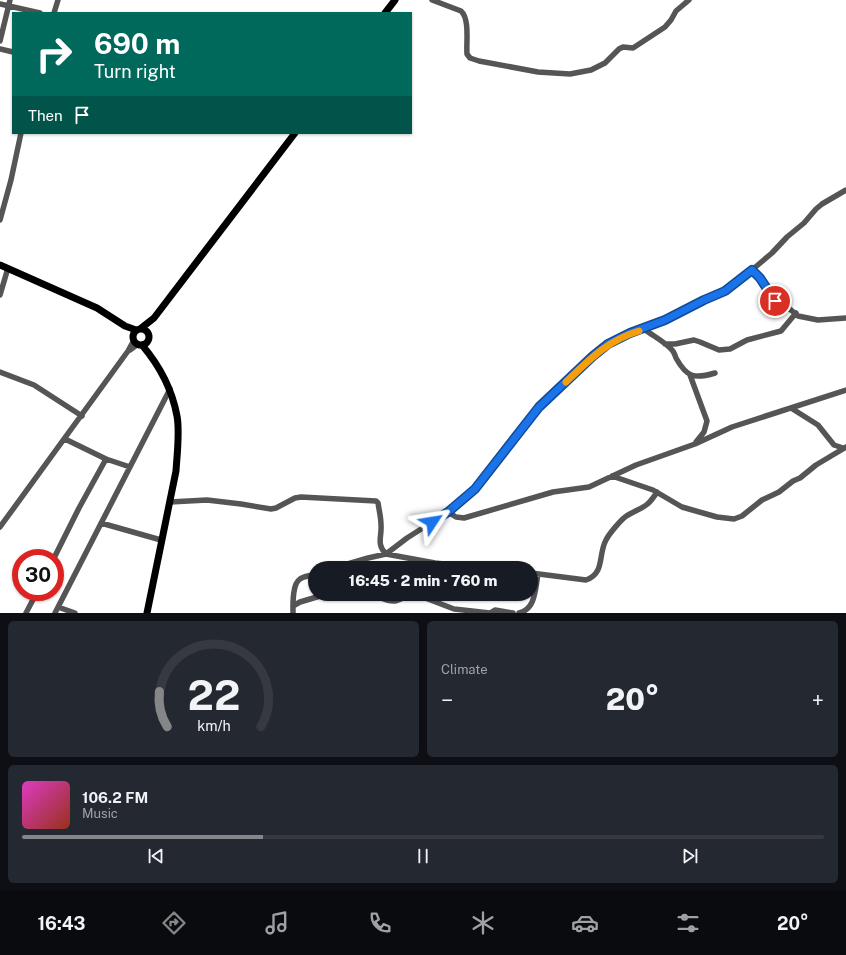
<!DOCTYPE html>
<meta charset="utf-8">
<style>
:root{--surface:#171b24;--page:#242831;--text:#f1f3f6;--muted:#9ea1a6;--line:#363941;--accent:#858687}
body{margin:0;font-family:"Public Sans",sans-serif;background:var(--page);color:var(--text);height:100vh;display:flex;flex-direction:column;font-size:15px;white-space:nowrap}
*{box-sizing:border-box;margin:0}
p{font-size:13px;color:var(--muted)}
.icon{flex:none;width:22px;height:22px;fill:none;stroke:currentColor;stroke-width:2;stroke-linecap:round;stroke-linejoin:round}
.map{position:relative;height:613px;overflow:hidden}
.details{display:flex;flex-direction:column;gap:8px;padding:8px;background:#0d0f14;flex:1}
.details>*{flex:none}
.hud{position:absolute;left:12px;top:12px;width:400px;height:122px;border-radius:0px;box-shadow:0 1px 3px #0004;background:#00695c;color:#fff;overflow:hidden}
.speed{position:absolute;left:12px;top:549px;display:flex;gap:8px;font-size:20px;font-weight:700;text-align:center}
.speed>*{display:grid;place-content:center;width:52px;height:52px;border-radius:50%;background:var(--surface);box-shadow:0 1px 3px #0004;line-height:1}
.speed .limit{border:6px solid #d22;background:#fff;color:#111}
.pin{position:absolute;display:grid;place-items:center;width:34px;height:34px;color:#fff;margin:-17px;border:2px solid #fff;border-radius:50%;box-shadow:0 1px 4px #0007}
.me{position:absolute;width:44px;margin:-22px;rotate:57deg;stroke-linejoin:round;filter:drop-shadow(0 0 3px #0008)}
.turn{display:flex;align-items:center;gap:14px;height:84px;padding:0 16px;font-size:18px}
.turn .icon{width:52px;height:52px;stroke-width:2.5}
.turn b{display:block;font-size:28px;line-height:34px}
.then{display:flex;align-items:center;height:38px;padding:0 16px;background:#0003;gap:8px;font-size:15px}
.big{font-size:30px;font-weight:800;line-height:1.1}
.details .card{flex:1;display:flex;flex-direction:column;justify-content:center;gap:6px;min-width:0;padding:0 14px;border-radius:6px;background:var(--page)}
.details .dial{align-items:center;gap:0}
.dial svg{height:104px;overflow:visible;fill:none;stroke:var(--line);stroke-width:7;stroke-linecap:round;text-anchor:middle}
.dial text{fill:var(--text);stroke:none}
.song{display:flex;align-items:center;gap:12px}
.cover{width:48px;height:48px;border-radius:6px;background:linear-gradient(135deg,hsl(310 70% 55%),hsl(10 70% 35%))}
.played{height:4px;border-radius:2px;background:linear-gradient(90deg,var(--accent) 30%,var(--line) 30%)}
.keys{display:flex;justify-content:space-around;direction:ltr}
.heat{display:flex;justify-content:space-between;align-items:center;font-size:22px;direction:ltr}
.details .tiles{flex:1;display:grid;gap:8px;grid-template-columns:1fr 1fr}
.card:last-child{grid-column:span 2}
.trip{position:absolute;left:308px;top:561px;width:230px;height:40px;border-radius:20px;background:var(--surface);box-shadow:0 1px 3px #0004;font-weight:800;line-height:40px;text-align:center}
.menu{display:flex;height:64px;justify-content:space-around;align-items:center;background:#090b0e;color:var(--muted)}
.menu .icon{width:28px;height:28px}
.menu .on{color:var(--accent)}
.menu b{font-size:18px;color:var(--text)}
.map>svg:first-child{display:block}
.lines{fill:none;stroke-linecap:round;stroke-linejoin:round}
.minor{stroke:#555;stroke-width:5.5}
.major{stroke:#000;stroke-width:7}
.route-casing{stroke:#114b97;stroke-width:10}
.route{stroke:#1a73e8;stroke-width:7}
.slow{stroke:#f59e0b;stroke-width:7}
</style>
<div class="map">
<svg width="846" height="613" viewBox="0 0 846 613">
<rect width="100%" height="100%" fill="#fff"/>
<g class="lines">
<path class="minor" d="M432,0L461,11C470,19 466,43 467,54L470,58L479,61L538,72L570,74L591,70L605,63L619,49L623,47L633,48L665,27L671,20L676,11L689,0
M0,4L40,13
M54,13L58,0
M0,41L10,0
M0,49L13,52
M0,220L11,180L21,133
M752,270L760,278L775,301L791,310L798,316L818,320L846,318
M0,295L8,268
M644,329C653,336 664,341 672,350C674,352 675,355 676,358C687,378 695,379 715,373
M665,344H675L694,340L700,342L719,350L730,349L747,340L781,331L796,313
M130,350L138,344
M0,372L34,385L82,416
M690,375L707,421L704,432L696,442
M791,408L818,425L834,445L843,448
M65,439L106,459L130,467
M612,476L653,490L682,507L717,517L734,519L742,516L762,500L779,492L793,481L800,478L816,465L846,447
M170,502L207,500L241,504L271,509L276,508L295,498L301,497L376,501L378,503C379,510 381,517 381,525C382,537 376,544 386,554L435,563L479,568
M448,512L456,517L464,518L553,492L589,487L636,465L695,444L732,427L846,390
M101,523L161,540
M0,527L128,351L134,340
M54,558L79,508L106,459
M334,568L368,558L386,554L407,538L448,512L475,489L483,480L539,407L593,356L608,344L630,333L665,320L704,300L719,294L733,286L772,253L787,237L804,223L816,209L822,204L846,190
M531,573L586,580C605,574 598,554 606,540C609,534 622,518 628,515C644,506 647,508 657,492
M372,594C378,596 387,602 395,601C401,600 407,595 414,594
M415,594L454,609L490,613L495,610L513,613
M293,606L300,602L327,594
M58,607L75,613
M26,613L37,592
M55,613L170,389
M293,613C293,605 292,584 300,579C304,576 310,576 315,574
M519,613C536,609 535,589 538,574"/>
<path class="major" d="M385,13L395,0
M0,265L97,308L125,326L136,330
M140,329L154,318L295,133
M133 337a8 8 0 1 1 16 0a8 8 0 1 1-16 0Z
M142,345C159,365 172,389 177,416C180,432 177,454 176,471L147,613"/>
</g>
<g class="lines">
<defs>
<path id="route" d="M432,522L448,512L475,489L539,407L593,356L608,344L630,333L665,320L704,300L725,291L752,270L760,278L775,301"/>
</defs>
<use href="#route" class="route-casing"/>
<use href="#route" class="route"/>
<path class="slow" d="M566,382C589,360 608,340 639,331"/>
</g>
</svg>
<div class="speed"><div class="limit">30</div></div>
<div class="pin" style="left:775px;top:301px;background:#d93025"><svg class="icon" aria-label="arrive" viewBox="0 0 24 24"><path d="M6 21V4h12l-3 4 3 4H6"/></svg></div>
<svg class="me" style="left:432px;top:522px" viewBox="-20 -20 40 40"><path d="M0-17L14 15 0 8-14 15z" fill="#1a73e8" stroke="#fff" stroke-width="4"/></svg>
<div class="trip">16:45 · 2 min · 760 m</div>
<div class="hud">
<div class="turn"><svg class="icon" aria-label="right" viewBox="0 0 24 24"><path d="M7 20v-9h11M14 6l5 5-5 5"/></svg><div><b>690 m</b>Turn right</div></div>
<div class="then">Then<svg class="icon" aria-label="arrive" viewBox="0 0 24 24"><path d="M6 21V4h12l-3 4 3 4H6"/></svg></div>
</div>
</div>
<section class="details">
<div class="tiles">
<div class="card dial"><svg viewBox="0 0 100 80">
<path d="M14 69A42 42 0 1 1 86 69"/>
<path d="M14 69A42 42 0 0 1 8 42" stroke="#858687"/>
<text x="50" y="56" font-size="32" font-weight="700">22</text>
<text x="50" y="72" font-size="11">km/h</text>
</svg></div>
<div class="card"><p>Climate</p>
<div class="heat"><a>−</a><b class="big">20°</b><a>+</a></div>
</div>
<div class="card">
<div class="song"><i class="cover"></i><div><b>106.2 FM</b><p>Music</p></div></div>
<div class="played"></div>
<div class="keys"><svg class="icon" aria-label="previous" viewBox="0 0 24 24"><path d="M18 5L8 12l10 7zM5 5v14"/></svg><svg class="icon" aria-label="pause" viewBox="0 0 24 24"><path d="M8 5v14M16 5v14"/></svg><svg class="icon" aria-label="next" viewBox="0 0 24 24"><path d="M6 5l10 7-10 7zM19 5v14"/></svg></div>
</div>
</div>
</section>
<nav class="menu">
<b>16:43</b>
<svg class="icon on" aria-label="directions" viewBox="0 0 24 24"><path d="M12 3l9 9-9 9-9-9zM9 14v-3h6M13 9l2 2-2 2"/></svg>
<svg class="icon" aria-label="music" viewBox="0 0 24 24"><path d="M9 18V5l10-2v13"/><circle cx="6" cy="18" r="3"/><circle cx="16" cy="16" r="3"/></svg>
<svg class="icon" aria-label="phone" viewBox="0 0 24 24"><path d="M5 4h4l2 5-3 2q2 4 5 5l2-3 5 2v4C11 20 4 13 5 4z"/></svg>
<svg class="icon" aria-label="climate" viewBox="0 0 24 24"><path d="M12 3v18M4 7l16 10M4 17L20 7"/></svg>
<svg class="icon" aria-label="car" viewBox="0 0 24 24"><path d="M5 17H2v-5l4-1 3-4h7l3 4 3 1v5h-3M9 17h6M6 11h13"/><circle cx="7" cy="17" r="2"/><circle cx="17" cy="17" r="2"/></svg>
<svg class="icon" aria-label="filters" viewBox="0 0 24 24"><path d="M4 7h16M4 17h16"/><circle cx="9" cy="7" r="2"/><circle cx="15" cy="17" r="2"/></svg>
<b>20°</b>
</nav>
